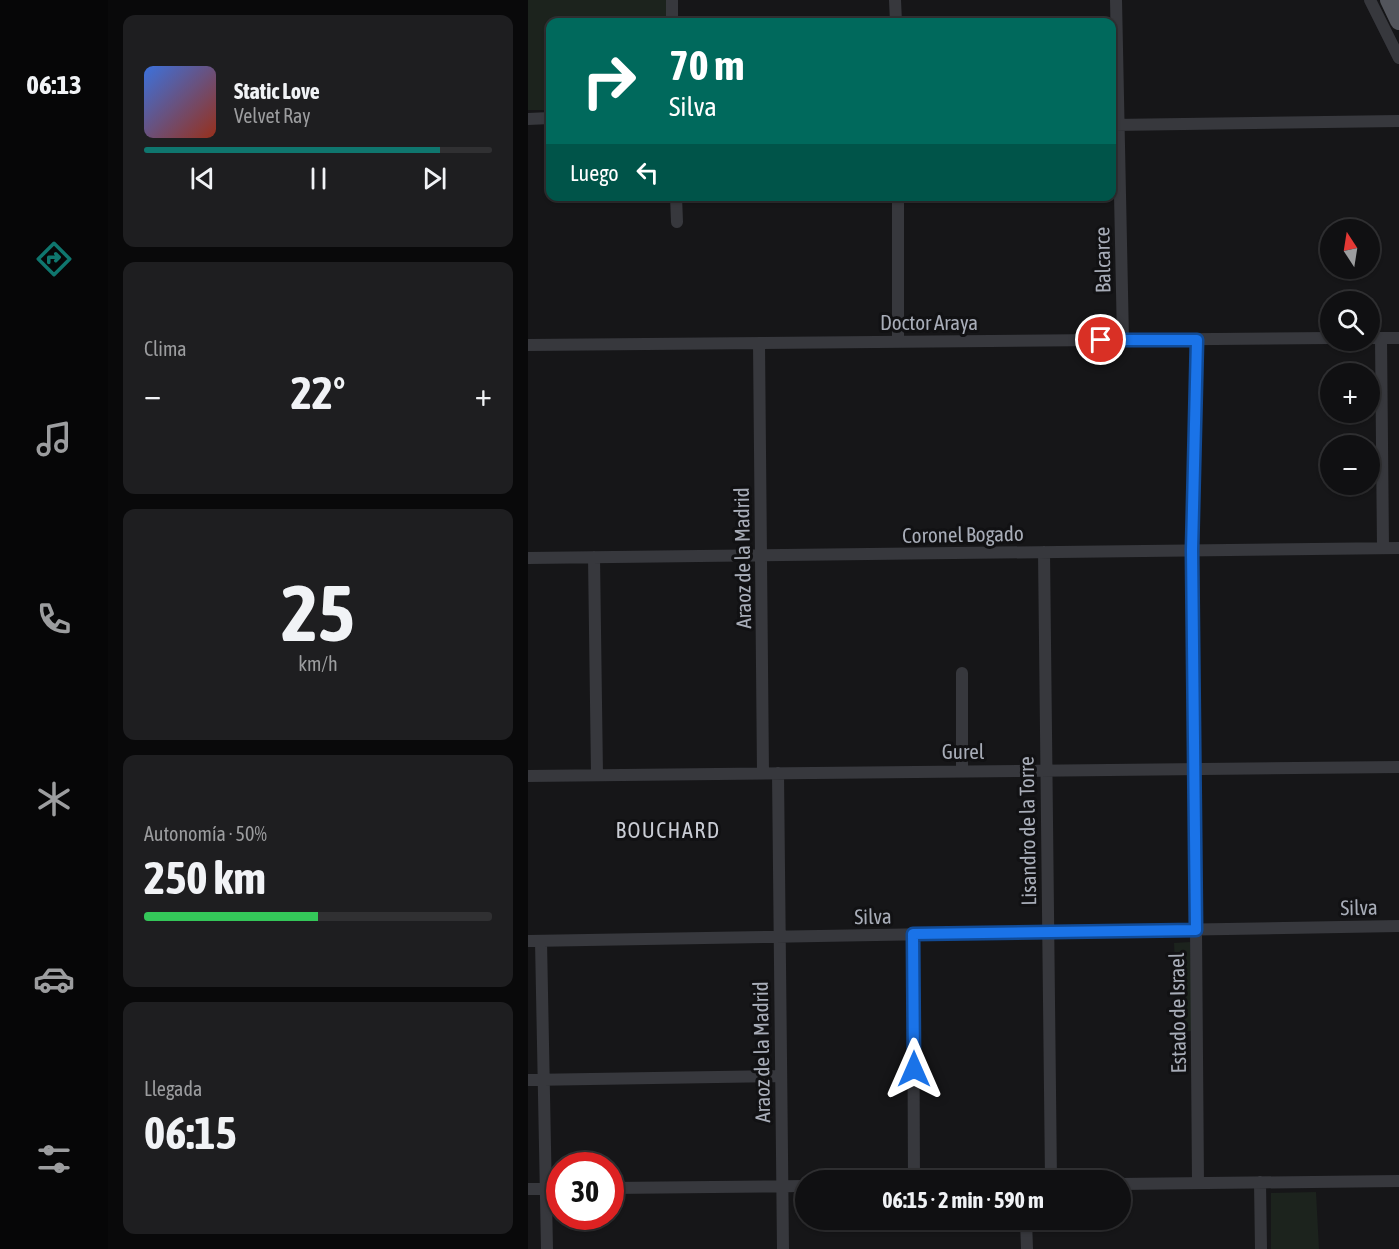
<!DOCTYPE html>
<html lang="es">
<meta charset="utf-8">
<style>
:root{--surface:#101012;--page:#1e1e20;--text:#f1f3f6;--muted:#9c9d9f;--line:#303032;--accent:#0f766e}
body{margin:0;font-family:"Asap Condensed",sans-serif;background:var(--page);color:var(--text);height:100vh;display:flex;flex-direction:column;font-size:22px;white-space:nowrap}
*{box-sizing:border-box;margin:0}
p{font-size:20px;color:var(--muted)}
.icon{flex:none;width:33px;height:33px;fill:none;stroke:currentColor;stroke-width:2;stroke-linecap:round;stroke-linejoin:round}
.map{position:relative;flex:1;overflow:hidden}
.side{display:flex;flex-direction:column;gap:15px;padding:15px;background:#09090a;width:420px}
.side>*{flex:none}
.guide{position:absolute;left:18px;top:18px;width:570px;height:183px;border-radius:12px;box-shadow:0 2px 4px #0004,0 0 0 2px var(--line);background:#00695c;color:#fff;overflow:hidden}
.needle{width:39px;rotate:348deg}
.controls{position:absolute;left:792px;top:219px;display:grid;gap:12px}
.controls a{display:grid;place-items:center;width:60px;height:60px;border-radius:50%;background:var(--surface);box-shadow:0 2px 4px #0004,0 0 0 2px var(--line);font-size:30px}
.speed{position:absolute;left:18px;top:1152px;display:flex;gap:12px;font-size:30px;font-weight:700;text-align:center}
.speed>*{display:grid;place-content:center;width:78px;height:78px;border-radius:50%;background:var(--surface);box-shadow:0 2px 4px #0004,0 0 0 2px var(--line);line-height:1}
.speed .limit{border:9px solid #d22;background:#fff;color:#111}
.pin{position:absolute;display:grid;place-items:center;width:51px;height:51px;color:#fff;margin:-26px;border:3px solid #fff;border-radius:50%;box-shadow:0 2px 6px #0007}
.me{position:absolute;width:66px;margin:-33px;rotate:0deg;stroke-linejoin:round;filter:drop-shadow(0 0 4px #0008)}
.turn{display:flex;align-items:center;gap:21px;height:126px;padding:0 24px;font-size:27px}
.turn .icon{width:78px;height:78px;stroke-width:2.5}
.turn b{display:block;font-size:42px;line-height:51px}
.then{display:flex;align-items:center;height:57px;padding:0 24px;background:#0003;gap:12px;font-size:22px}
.big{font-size:45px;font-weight:700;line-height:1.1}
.side .widget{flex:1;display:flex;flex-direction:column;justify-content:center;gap:9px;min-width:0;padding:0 21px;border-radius:12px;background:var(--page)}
.side .dial{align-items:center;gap:0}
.dial b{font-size:78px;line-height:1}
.song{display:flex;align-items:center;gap:18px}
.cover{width:72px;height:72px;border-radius:9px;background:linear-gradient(135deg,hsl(220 70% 55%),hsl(10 70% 35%))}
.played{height:6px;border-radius:3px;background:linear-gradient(90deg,var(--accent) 85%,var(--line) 85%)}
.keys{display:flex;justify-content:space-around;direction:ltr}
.heat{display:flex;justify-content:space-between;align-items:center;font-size:33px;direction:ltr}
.charge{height:9px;border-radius:4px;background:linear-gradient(90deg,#34c759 50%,var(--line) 0)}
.trip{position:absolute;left:267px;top:1170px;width:336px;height:60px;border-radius:30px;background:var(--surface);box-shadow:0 2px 4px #0004,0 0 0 2px var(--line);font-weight:700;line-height:60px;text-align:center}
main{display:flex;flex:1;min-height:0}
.tabs{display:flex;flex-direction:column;width:108px;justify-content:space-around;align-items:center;background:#060607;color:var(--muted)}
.tabs .icon{width:42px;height:42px}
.tabs .on{color:var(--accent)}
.tabs b{font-size:27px;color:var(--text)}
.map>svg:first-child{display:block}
.green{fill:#1c231d}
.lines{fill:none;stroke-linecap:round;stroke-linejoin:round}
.minor{stroke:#37383d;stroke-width:12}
.primary{stroke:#53555c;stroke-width:18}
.route-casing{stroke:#114b97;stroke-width:15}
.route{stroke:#1a73e8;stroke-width:10}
.labels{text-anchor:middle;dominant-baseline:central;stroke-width:6;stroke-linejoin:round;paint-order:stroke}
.street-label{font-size:21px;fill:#a8adb8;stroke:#111113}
.neighbourhood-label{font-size:22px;letter-spacing:1.5px;fill:#c9ccd4;stroke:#111113}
</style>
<main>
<nav class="tabs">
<b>06:13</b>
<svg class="icon on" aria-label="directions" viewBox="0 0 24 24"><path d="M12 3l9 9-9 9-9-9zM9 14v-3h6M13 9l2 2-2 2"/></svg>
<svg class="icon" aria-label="music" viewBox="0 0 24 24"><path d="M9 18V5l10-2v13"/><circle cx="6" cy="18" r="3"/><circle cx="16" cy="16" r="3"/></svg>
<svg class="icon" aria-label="phone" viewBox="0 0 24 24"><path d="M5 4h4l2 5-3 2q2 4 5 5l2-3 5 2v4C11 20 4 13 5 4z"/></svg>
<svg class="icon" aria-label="climate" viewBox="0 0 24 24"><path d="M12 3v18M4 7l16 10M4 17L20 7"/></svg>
<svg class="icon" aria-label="car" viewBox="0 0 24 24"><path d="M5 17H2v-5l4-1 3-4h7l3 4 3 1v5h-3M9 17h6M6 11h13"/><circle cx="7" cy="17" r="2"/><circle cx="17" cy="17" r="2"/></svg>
<svg class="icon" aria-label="filters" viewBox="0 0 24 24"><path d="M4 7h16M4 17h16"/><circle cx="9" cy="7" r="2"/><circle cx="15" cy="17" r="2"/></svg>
</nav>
<section class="side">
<div class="widget">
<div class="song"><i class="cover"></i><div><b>Static Love</b><p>Velvet Ray</p></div></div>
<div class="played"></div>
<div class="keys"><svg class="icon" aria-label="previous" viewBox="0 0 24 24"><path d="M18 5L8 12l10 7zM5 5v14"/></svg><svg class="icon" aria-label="pause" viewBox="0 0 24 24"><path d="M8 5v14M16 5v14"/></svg><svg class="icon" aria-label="next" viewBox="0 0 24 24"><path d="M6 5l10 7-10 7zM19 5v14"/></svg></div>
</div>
<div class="widget"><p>Clima</p>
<div class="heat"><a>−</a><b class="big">22°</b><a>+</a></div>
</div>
<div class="widget dial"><b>25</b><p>km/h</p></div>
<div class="widget"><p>Autonomía · 50%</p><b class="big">250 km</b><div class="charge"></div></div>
<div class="widget"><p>Llegada</p><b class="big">06:15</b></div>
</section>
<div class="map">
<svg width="871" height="1249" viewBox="0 0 871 1249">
<rect width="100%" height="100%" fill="#161618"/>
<path class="green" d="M0,0H138V22H22V110H0Z
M662,942L665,1031H650L646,943Z
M788,1192L791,1249H743V1193Z"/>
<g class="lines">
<path class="minor" d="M144,0V22
M367,0L368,22
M588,0L595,340
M842,0L871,58
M0,119L22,118
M585,125L871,121
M148,196L149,222
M370,196V342
M842,338H871
M853,338L855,548
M669,340L665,550L670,1183
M231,343L235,773
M0,345L802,338
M516,552L523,1180
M66,557L69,775
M0,558L871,548
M434,673V771
M250,773L255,1249
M0,776L871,767
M385,934L386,1180
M0,941L871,926
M13,941L19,1249
M0,1080L253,1076
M732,1182L733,1249
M592,1184L871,1181
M82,1188L278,1186
M0,1189H32
M498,1220L499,1249"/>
<path class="primary" d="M861,0L871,21"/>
</g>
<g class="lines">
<defs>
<path id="route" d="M386,1069L385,934L668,930L664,550L669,340H573"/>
</defs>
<use href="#route" class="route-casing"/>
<use href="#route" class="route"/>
</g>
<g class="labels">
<g class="street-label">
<text transform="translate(574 260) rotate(-91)">Balcarce</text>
<text x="401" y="322">Doctor Araya</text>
<text transform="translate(435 534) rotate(-1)">Coronel Bogado</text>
<text transform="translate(214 558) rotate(-91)">Araoz de la Madrid</text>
<text x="435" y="751">Gurel</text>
<text transform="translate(499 831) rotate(-91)">Lisandro de la Torre</text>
<text transform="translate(831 907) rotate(-1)">Silva</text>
<text transform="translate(345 916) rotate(-1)">Silva</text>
<text transform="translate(649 1013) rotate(-91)">Estado de Israel</text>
<text transform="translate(233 1052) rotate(-91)">Araoz de la Madrid</text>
</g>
<g class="neighbourhood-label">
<text x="140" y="830">BOUCHARD</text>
</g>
</g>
</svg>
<div class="controls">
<a><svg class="needle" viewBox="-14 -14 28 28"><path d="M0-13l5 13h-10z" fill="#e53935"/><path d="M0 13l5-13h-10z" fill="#9c9d9f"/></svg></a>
<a><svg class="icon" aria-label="search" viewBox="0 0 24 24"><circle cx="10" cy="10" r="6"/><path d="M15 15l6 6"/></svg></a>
<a>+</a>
<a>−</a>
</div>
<div class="speed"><div class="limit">30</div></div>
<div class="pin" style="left:573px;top:340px;background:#d93025"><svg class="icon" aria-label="arrive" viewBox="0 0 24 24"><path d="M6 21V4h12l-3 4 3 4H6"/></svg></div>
<svg class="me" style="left:386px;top:1069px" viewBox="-20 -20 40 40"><path d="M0-17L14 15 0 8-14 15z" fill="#1a73e8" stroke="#fff" stroke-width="4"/></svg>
<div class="trip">06:15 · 2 min · 590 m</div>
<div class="guide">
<div class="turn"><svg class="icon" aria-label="right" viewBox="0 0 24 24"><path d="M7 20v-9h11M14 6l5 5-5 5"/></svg><div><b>70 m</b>Silva</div></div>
<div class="then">Luego<svg class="icon" aria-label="left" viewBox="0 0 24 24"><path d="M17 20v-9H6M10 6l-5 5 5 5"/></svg></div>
</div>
</div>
</main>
